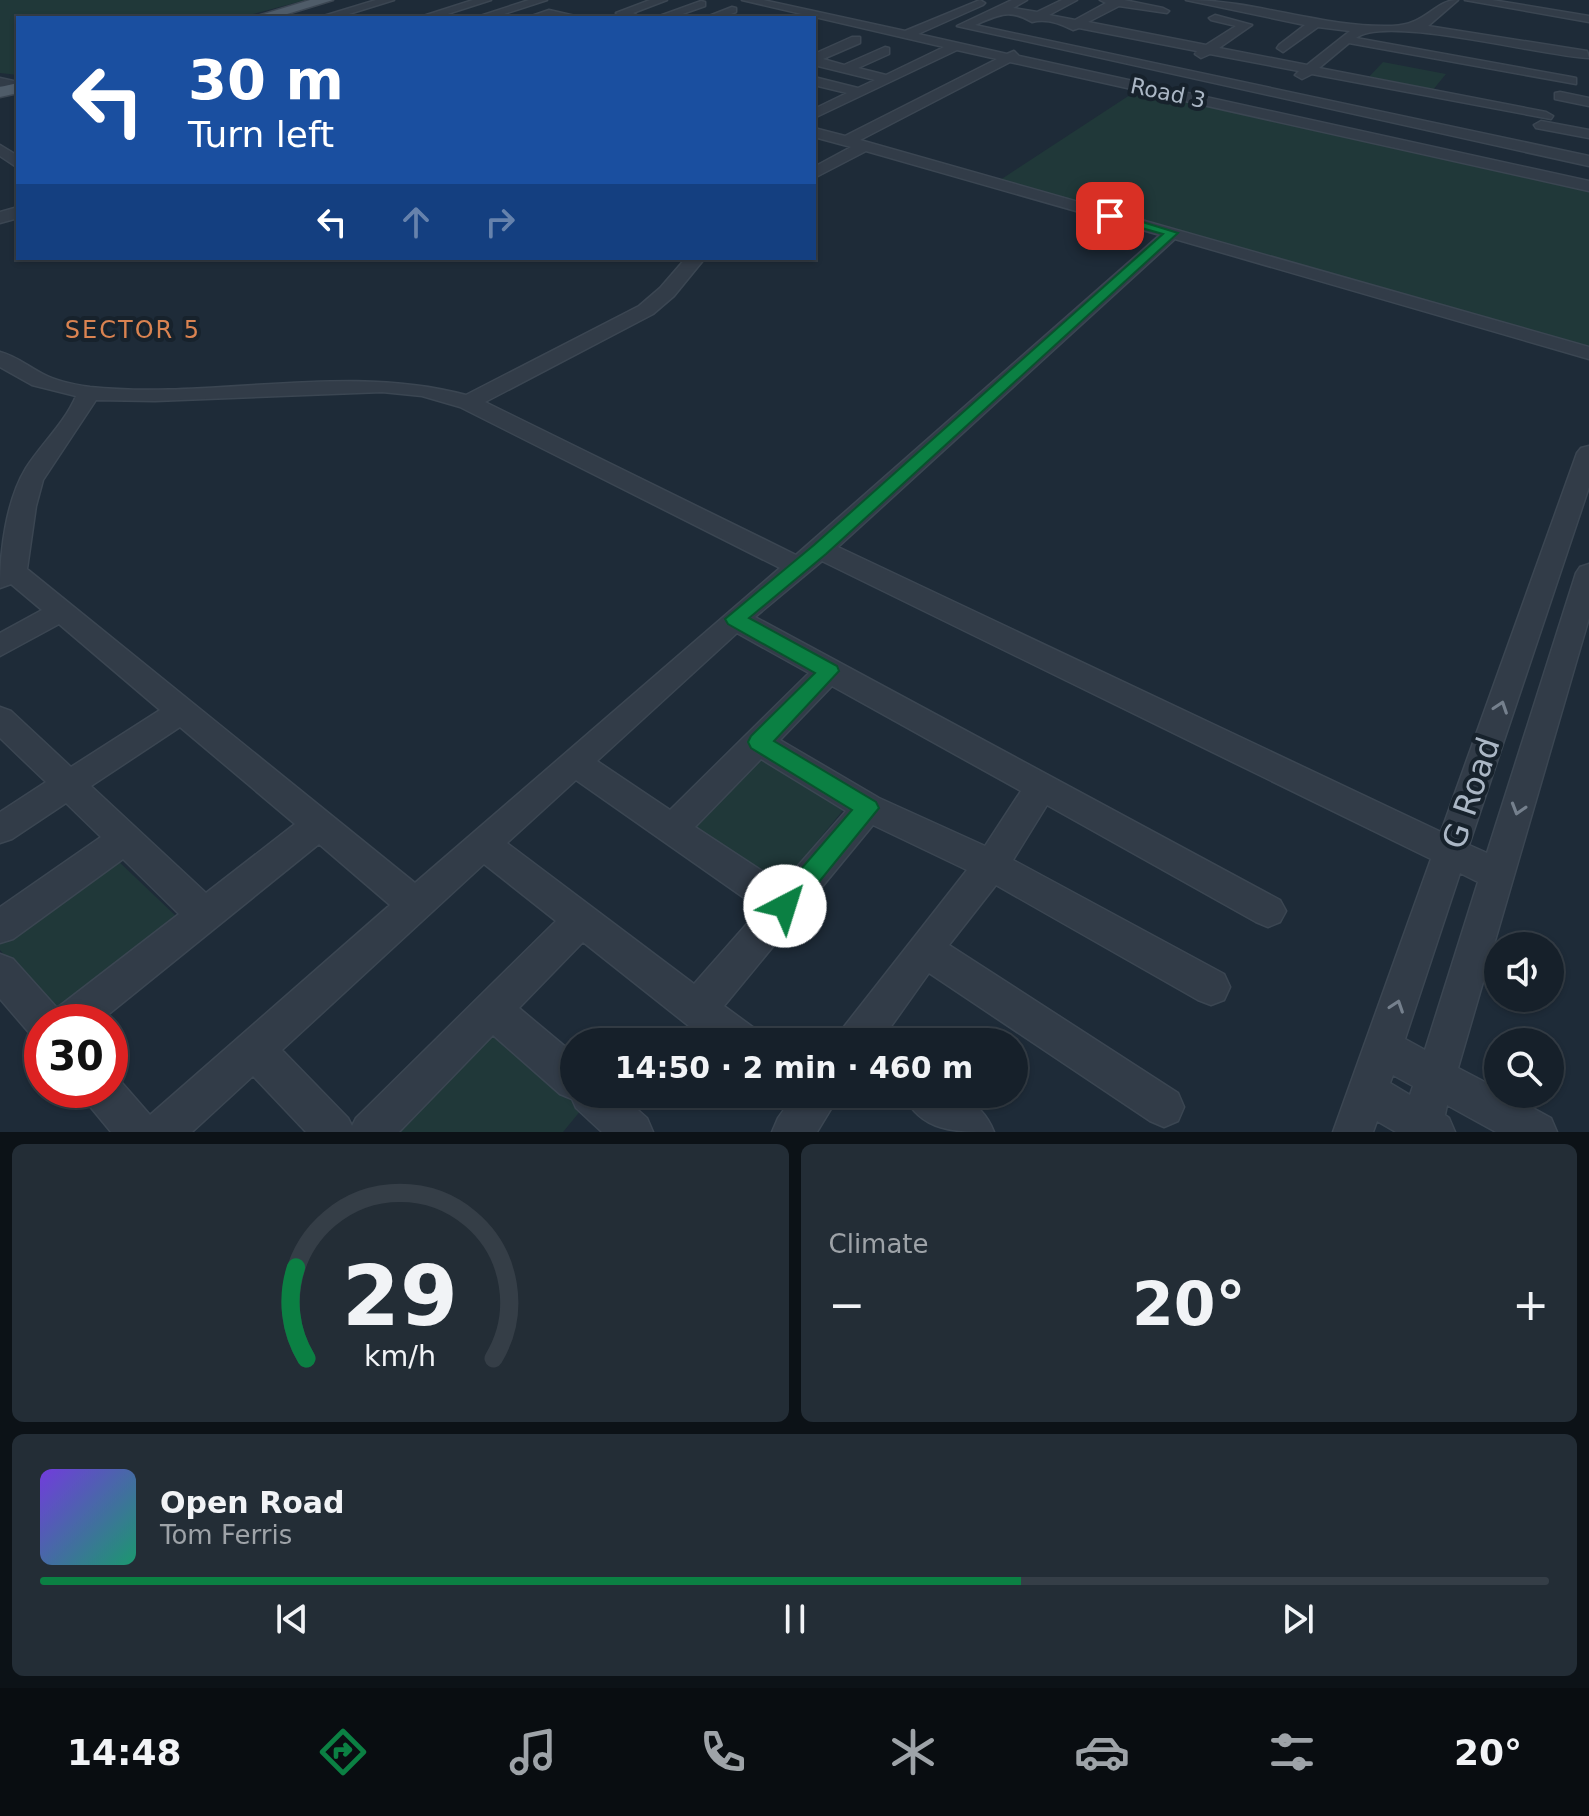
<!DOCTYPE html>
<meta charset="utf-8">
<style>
:root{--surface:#16202a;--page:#232d36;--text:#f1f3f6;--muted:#9ea3a8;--line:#353e47;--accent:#0b8043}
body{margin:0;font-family:"DejaVu Sans",sans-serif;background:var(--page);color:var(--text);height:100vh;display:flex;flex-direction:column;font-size:30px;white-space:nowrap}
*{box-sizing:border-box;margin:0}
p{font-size:26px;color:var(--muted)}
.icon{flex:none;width:44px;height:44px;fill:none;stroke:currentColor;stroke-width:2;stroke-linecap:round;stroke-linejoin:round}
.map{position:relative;height:1132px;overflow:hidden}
.panel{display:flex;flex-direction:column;gap:12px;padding:12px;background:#0c1217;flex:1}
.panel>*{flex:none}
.top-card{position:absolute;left:16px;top:16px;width:800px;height:244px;border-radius:0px;box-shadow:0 2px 6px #0004,0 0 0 2px var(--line);background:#1a4fa0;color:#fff;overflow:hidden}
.tools{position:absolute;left:1484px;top:932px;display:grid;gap:16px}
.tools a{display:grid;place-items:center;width:80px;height:80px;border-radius:50%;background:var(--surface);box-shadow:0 2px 6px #0004,0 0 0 2px var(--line);font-size:40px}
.speed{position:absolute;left:24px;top:1004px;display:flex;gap:16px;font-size:40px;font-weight:700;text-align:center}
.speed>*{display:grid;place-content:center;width:104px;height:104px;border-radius:50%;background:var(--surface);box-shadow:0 2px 6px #0004,0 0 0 2px var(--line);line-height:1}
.speed .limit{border:12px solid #d22;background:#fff;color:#111}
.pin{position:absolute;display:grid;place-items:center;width:68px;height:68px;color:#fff;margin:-34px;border-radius:16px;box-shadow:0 4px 12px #0006}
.me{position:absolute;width:88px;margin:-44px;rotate:40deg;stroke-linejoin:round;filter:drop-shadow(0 0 6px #0008)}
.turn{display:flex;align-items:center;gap:28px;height:168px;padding:0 40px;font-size:36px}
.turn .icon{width:104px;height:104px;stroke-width:2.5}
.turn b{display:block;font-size:56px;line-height:68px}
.lanes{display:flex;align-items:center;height:76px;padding:0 40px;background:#0003;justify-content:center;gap:40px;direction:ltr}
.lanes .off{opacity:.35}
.big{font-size:60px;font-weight:700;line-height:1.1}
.panel .card{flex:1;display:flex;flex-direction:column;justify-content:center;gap:12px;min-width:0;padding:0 28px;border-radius:12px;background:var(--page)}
.panel .dial{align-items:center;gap:0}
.dial svg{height:208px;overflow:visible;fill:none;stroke:var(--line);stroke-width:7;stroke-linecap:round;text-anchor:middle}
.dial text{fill:var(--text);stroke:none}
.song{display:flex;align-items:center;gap:24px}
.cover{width:96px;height:96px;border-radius:12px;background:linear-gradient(135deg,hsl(260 70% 55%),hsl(160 70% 35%))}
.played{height:8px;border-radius:4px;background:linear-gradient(90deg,var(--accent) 65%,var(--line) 65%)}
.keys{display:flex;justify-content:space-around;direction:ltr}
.heat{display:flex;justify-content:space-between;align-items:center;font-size:44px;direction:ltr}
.panel .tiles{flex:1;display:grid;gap:12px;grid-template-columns:1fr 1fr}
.card:last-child{grid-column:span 2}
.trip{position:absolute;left:560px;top:1028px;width:468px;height:80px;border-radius:40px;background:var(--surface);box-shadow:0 2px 6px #0004,0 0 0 2px var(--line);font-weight:700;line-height:80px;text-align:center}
.dock{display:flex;height:128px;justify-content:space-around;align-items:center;background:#090d11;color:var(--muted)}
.dock .icon{width:56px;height:56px}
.dock .active{color:var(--accent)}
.dock b{font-size:36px;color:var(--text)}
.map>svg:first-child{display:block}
.green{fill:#203839}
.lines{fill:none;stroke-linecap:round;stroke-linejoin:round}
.minor-casing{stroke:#3b4652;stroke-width:3}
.major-casing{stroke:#3b4652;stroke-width:3}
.minor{fill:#323c48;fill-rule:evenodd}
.major{fill:#4f5c69;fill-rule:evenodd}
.oneway{stroke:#75808d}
.route{fill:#0b8043;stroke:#07532c;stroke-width:2}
.labels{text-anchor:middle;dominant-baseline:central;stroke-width:8;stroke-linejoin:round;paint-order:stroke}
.far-street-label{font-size:22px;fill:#abb7c5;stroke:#17222c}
.far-neighbourhood-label{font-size:24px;letter-spacing:2px;fill:#da8351;stroke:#17222c}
.near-street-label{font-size:32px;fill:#abb7c5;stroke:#17222c}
</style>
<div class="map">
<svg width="1589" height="1132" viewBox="0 0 1589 1132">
<rect width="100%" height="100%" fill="#1e2b38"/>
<path class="green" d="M0,0H306L238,18H18V75L0,73Z
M1383,62L1446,74L1432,91L1367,79Z
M1136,91L1589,190V351L1000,180Z
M756,757L844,809L778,889L687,830Z
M114,857L179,919L58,1014L0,950V940Z
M487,1029L582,1109L563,1132H388Z"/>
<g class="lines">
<defs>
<path id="minor" d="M376,0H394L336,18H317Z
M473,0H491L435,18H417Z
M529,0H547L492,18H474Z
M650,0H667L633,13L642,18H625L616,13Z
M742,0H763L905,31L980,0L985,3L983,5L918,34L1007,54L1014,51L1019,56L1589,181V191L1010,62L860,140L1589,347V359L1175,239L838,547L1441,832L1577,453L1581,448L1589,446V487L1469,845L1487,853L1576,573L1580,567L1589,564V618L1458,1068L1498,1089V1094H1507L1551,1118L1557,1132H1496L1447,1105L1445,1115L1449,1118L1455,1132H1396L1377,1121L1373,1132H1333L1431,859L822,561L755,617L1280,900L1286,911L1280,922L1268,927L1256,922L1047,805L1013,860L1224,974L1230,987L1224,1000L1211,1005L1198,1000L996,885L949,945L1178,1093L1184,1107L1178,1121L1164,1127L1150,1121L929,973L880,1042H838L843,1028L967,870L873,825L724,1006L754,1028L759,1042H709L583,942L519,1008L574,1054V1094H620L647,1118L653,1132H602L576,1108L572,1099L560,1094L493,1035L399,1132H306L253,1076L192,1132H111L88,1104L82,1090H110V1073L116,1076L150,1115L390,905L319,844L99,1022H42V1040L31,1035L0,999V954L13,959L57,1008L179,914L123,859L13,939L0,943V907L101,837L66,803L12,839L0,843V812L46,782L0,738V707L11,711L71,767L160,710L59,624L0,656V633L42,610L11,584L0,588C0,551 6,501 26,468C42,443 64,424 76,396L32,385L0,367V352C16,356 29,367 43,374C56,381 76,385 90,387C215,400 342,362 466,395L639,306L660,288L686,258H705L674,296L653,314L485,402L796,555L1160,235L866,151L814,178V167L851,147L814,137V128L845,136L997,59L957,50L814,118V109L847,93L814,85V77L858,88L875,80L814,65V54L852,37H860V43L823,59L844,65L885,47L889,48V54L858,68L886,75L944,47ZM382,392L422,396L460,407L780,568L415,883L27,569L36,506L43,480L96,400L155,401ZM737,633L809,673L670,810L597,761ZM832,686L1021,791L985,846L879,798L780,740ZM180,727L295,824L206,893L91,786ZM761,759L846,811L782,884L695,827ZM576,780L760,909L694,984L507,843ZM484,864L556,921L356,1118L352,1126L348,1118L282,1050ZM1460,873L1478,882L1425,1050L1405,1039ZM1393,1075L1413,1086L1410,1095L1390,1083Z
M1012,0H1027L1013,8L1037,12L1062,0H1077L1049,15L1075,20L1106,3L1100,0H1124L1163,8L1169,11L1167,13L1119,6L1088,22L1206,45L1236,26L1211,20L1209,18L1215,15L1252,25L1219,48L1307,65L1350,31L1318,27L1283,52L1277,48L1279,45L1305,25L1186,0C1256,0 1322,28 1392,26C1427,25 1434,0 1458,0L1428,26L1587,51L1589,58C1545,57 1385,14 1356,38L1571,77L1576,78V84L1349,43L1319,68L1546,112L1553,116L1551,119L1312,74L1302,79L1295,75L1299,71L1210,54L1201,58L1195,54L1197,51L1079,28L1073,30C1062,24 1046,18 1032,22C1010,9 1000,14 975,25L1589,156V166L957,26Z
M1465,0H1492L1589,16V22Z
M701,1L705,2V6L671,18H654Z
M732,7L736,8V12L721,18H704Z
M549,10L575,16L577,18H526Z
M0,78L18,82V90L0,86Z
M1560,92L1589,98V106L1555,99V93Z
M1541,121L1589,130V138L1536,128L1534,125Z
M0,145L18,156V168L0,156Z
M18,207V218L0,223V212Z
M795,1094H840L817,1132H772L778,1118Z
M903,1094C942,1094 977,1089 994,1132C955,1132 921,1132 903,1094Z"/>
<path id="major" d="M310,0H333L274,18H251Z
M18,83V93L0,97V87Z"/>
</defs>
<use href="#minor" class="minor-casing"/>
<use href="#major" class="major-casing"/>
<use href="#minor" class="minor"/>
<use href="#major" class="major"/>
</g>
<defs><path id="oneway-chevron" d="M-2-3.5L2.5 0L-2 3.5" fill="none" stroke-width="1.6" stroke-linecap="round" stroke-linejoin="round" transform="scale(2)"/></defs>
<g class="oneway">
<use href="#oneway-chevron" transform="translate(1501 707) rotate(-71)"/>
<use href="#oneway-chevron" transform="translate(1518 809) rotate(107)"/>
<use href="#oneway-chevron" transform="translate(1397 1006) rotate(-71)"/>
</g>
<path class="route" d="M1110,212L1178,233L826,554L749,618L837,666L839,671L774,741L876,802L879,808L793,914L785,917L776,914L773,906L776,898L852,810L751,748L748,742L751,736L815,673L728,624L725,619L814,545L1163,234L1106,218L1104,216Z"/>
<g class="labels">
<g class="far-street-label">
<text transform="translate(1168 93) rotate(12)">Road 3</text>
</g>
<g class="far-neighbourhood-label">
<text x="133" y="330">SECTOR 5</text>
</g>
<g class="near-street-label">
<text transform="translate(1471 793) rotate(-71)">G Road</text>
</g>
</g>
</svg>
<div class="tools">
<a><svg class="icon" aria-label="sound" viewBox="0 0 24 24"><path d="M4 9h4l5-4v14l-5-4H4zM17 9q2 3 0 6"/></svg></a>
<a><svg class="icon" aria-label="search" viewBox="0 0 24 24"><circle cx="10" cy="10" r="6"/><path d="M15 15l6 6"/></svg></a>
</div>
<div class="speed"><div class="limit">30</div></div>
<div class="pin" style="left:1110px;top:216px;background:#d93025"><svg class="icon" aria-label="arrive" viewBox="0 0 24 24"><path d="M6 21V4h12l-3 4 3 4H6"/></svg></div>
<svg class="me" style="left:785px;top:906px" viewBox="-20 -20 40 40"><circle r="19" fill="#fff"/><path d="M0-13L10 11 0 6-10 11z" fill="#0b8043"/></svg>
<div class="trip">14:50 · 2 min · 460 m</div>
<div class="top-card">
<div class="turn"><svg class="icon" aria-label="left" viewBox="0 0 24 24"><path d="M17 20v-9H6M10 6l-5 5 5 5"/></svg><div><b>30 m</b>Turn left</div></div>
<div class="lanes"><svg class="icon" aria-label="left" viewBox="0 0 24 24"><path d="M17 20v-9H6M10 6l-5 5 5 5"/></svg><svg class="icon off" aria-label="ahead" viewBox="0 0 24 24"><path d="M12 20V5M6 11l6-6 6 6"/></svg><svg class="icon off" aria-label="right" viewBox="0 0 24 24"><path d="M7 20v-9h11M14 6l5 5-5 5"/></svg></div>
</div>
</div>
<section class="panel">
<div class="tiles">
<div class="card dial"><svg viewBox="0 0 100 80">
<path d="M14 69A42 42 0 1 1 86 69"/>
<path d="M14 69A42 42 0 0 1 10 34" stroke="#0b8043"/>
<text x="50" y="56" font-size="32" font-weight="700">29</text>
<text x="50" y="72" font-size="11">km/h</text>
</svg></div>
<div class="card"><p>Climate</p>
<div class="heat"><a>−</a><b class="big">20°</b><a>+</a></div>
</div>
<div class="card">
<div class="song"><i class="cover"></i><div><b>Open Road</b><p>Tom Ferris</p></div></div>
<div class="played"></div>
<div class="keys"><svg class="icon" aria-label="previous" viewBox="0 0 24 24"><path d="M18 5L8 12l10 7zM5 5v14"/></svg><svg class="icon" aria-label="pause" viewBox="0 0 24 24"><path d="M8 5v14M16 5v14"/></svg><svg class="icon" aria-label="next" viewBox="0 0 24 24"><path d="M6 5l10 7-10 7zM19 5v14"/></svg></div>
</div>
</div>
</section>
<nav class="dock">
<b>14:48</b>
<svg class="icon active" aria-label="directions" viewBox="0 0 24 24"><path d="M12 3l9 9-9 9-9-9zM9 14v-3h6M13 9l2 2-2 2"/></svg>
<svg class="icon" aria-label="music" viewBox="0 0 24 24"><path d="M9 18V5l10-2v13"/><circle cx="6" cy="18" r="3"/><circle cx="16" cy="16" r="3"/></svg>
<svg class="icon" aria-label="phone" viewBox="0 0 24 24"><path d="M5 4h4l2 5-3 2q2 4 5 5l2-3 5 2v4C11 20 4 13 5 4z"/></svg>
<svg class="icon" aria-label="climate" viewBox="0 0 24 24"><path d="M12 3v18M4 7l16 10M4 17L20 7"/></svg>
<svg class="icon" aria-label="car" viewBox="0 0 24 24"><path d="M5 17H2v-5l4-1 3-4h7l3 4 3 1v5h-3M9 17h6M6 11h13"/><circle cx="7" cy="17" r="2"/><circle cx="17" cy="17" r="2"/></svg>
<svg class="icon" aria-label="filters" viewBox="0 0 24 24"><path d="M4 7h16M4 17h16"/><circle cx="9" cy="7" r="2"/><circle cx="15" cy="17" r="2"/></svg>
<b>20°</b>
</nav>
